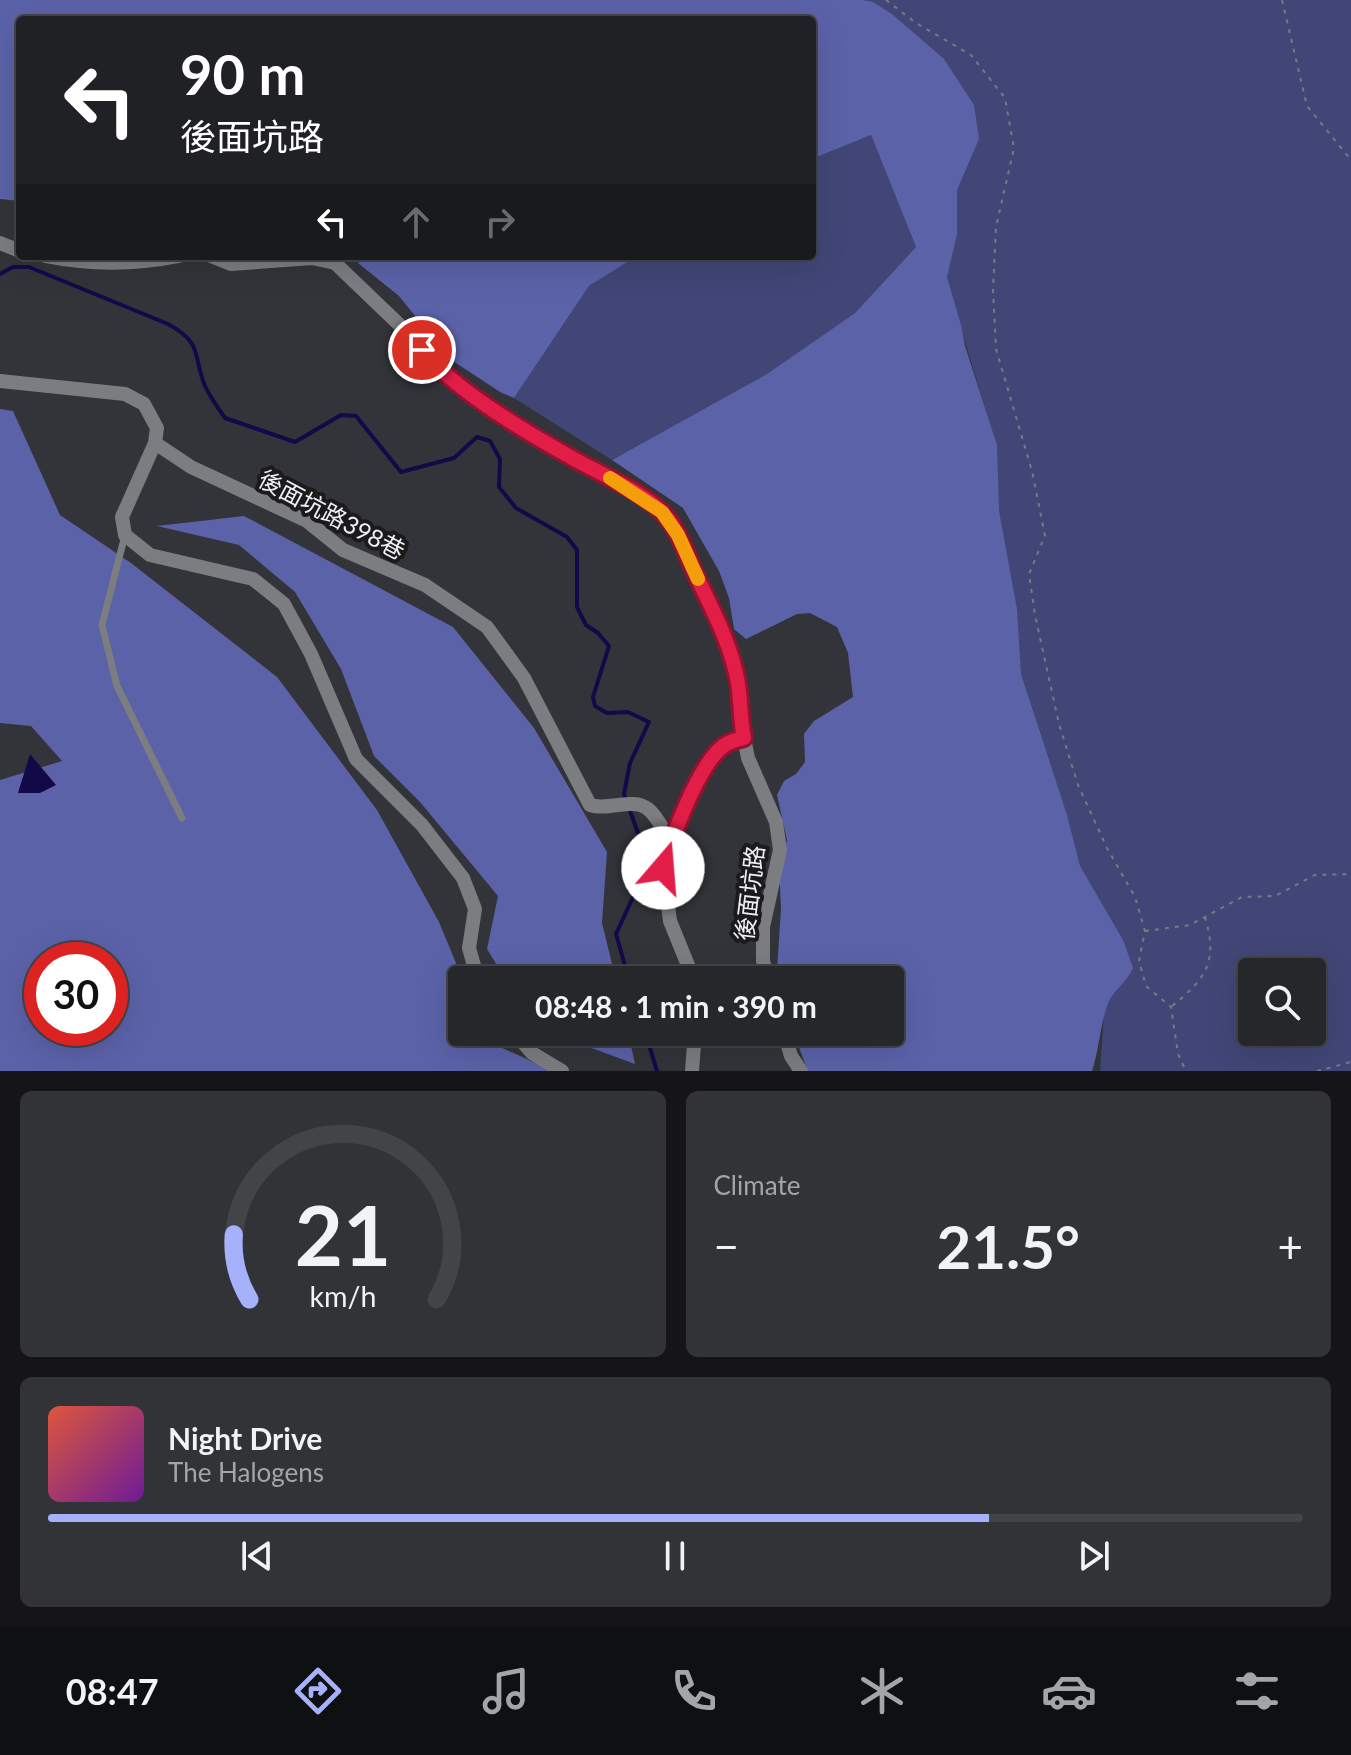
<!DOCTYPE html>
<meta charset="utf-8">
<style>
:root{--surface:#26272b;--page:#323337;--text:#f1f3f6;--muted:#a4a5a9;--line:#424447;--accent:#a6b1fc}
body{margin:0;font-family:Lato,"Noto Sans TC",sans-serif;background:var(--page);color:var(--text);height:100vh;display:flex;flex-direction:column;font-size:30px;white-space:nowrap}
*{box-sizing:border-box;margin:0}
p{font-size:26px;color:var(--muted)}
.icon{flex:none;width:44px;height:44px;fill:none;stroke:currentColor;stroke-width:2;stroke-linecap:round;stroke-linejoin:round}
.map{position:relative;height:1071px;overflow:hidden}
.side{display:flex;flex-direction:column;gap:20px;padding:20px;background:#151518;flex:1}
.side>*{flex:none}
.top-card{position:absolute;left:16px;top:16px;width:800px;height:244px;border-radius:8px;box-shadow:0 8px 32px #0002,0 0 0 2px var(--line);background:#202124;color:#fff;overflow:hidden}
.tools{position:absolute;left:1238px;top:958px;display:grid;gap:16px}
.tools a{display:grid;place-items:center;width:88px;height:88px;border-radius:8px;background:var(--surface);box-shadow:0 8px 32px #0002,0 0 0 2px var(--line);font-size:40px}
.speed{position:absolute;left:24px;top:942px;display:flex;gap:16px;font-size:40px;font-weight:700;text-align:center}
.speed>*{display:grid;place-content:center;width:104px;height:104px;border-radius:50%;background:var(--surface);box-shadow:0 8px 32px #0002,0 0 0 2px var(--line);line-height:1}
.speed .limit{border:12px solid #d22;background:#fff;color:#111}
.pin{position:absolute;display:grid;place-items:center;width:68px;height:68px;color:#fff;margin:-34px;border:4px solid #fff;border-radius:50%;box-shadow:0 2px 8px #0007}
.me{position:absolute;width:88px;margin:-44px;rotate:18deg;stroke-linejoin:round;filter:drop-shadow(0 0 6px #0008)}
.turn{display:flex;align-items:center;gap:28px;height:168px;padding:0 32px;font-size:36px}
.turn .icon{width:104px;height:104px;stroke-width:2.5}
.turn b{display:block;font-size:56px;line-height:68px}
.lanes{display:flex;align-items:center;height:76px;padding:0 32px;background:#0003;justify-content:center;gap:40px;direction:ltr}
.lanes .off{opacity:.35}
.big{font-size:60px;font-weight:700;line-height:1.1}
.side .card{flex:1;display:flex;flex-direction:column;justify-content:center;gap:12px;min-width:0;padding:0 28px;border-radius:12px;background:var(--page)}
.side .dial{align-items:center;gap:0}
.dial svg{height:208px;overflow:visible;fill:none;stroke:var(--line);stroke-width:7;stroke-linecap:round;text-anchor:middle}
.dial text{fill:var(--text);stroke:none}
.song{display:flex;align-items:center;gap:24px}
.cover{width:96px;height:96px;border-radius:12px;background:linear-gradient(135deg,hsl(10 70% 55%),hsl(280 70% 35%))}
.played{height:8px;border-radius:4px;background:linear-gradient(90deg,var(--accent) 75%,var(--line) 75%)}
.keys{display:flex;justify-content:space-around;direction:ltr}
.heat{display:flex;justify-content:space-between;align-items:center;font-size:44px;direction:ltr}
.side .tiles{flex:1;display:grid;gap:20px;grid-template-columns:1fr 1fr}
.card:last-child{grid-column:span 2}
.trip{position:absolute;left:448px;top:966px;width:456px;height:80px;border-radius:8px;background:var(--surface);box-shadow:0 8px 32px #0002,0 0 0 2px var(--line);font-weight:700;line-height:80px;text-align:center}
.menu{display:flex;height:128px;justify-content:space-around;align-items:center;background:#0f1011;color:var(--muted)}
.menu .icon{width:56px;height:56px}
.menu .on{color:var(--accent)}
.menu b{font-size:36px;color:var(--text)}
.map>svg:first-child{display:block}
.green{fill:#414676;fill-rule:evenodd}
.forest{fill:#5b62a8;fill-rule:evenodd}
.water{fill:#120949}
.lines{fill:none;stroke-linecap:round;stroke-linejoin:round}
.stream{stroke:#120949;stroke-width:4}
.path{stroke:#797a7f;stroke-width:2;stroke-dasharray:4 6;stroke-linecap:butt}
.lane{stroke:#7c7d80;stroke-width:7}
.street{stroke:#7c7d80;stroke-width:14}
.route-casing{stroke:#92132f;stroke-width:20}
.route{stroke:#e11d48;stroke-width:14}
.slow{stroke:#f59e0b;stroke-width:14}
.labels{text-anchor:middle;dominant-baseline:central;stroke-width:8;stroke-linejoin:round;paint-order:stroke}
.street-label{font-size:24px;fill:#eff0f3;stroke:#1b1b1e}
</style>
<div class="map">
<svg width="1351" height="1071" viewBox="0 0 1351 1071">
<rect width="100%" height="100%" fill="#323439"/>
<path class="green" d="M841,0H1351V1071H1100L1107,972L1029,727L991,553L994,437L941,263ZM1252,972H1312V1032H1252Z
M871,135L916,247L855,313L768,374L612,460L514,398L589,286L637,256H812V159Z"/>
<path class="forest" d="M0,0H863L873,2L892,14L944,59L974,105L979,139L957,190V234L947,277L961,325L965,346L997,445L999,511L1017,609L1021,674L1067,815L1080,866L1123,940L1133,968C1127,983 1112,990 1107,1006C1100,1027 1099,1050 1092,1071H808L793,1032H890V980H782L777,970L781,909L779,867L787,840L777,795L784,781L796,774L805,762L804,734L814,721L853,697L848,653L837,627L810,613L797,614L746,639L734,629L729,598L719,571L683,508L612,460L767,374L855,313L916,247L871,135L812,159V20H20V201L0,199Z
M362,256H637L589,286L514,398L500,392L450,359L399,296L358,263Z
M0,409L13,411L60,515L131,563L277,677L377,810L439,922L463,980L462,1032H485L489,1042L553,1071H0V780L62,761L31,726L0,723ZM42,960H110V1028H42Z
M244,516L453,627L534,728L607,852L602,923L616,980H506L487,949L498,896L420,802L374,756L341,669L295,592L239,545L157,526Z
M548,1032H628L635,1064Z"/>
<path class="water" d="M30,754L56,785L40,793H18Z"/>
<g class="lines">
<path class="stream" d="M0,274L13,267H29L168,324C204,344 192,354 205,386C210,397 218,408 225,418L295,442L341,415L356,416L401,472L454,458L477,437L490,441L500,459L499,487L516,508L567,537L577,550V607L586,625L598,633L609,646L593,697L595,706L607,713L628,712L649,722L630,763L624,794L639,836L634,895L616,934L629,980
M645,1032L657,1071"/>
<path class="path" d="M886,0L916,23L971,55L1005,98L1014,148L996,227L993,290L996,349L1032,471L1045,536L1029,574L1035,615L1059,724L1078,785L1107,848L1135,897L1145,931L1139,961L1146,986L1171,1007L1178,1054L1186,1071
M1282,0L1307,106L1351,160
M1145,931L1190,925L1242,897L1275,896L1315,875L1351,874
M1172,1006C1207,978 1218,961 1205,917
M1317,1071L1351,1062"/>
<path class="lane" d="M125,535L102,625L117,686L182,818"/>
<path class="street" d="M0,243L20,251
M45,256C90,265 134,265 179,256
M211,256L231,264L312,258L335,263L408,333L436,367L465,391L572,458L615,480L662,512L678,535L713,608L738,685L740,718L748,758L776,822L780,850L763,927V961L769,980
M0,381L125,394L144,404L157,428L155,443L191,467L307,521L343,550L425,585L487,627L524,678L590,805C608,811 633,797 648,809C657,816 664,831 671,842L710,759L723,745L744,738
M155,443L122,517L125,535L150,555L253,579L284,604L311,654L356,759L422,825L463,878L475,909L469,948L478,980
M671,842L663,868L670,921L694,980
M514,1032L532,1053L562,1071
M784,1032L791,1056L801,1071
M692,1071L695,1032"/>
</g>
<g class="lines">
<defs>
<path id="route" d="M422,350C457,392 526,432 574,459C601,474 640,491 662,512C678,528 685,551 694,571C711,607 731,643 738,683C741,701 740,720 744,738C736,740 727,742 721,748C697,769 672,837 663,868"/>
</defs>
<use href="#route" class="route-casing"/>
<use href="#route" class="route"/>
<path class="slow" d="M610,478L662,512L678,535L698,579"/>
</g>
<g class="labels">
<g class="street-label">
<text transform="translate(332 514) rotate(28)">後面坑路398巷</text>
<text transform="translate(749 893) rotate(-83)">後面坑路</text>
</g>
</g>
</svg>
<div class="tools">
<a><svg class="icon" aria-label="search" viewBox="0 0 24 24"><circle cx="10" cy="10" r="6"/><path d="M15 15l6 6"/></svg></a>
</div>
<div class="speed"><div class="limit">30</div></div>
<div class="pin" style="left:422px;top:350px;background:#d93025"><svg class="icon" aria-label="arrive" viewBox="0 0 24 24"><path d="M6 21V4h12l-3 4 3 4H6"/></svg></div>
<svg class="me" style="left:663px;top:868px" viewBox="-20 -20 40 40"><circle r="19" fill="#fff"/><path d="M0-13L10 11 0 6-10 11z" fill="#e11d48"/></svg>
<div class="trip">08:48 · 1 min · 390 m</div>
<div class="top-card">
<div class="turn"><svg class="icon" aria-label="left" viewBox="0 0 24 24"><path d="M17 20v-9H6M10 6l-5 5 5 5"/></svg><div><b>90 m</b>後面坑路</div></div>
<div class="lanes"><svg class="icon" aria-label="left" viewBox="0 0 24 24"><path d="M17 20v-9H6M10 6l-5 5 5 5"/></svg><svg class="icon off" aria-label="ahead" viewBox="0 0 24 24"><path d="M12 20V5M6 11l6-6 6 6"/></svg><svg class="icon off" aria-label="right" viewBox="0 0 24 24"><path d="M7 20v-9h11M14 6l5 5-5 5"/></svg></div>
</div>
</div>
<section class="side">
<div class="tiles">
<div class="card dial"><svg viewBox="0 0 100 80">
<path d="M14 69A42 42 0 1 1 86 69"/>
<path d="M14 69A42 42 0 0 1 8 44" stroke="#a6b1fc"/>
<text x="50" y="56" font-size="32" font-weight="700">21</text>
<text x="50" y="72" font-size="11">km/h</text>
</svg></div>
<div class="card"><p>Climate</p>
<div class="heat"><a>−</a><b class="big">21.5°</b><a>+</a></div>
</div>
<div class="card">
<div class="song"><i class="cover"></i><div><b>Night Drive</b><p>The Halogens</p></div></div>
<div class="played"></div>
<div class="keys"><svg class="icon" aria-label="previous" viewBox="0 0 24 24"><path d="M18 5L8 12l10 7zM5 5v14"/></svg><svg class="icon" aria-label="pause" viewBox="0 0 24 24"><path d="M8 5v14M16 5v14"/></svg><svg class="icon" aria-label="next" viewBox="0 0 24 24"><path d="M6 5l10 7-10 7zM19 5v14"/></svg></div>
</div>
</div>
</section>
<nav class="menu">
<b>08:47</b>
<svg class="icon on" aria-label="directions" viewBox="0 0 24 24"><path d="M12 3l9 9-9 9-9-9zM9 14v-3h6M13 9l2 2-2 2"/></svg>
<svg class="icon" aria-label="music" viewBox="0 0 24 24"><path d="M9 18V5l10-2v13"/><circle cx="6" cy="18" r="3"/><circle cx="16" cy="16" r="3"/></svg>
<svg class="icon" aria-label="phone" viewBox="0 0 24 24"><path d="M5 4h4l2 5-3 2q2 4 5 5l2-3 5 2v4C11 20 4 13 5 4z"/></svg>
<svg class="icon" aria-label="climate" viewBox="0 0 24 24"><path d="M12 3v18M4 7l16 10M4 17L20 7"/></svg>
<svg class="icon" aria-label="car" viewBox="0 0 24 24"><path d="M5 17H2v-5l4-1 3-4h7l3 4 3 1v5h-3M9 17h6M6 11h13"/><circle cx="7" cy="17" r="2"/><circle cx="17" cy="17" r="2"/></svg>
<svg class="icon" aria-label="filters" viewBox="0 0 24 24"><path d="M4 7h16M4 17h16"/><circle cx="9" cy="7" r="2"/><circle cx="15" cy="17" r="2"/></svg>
</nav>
